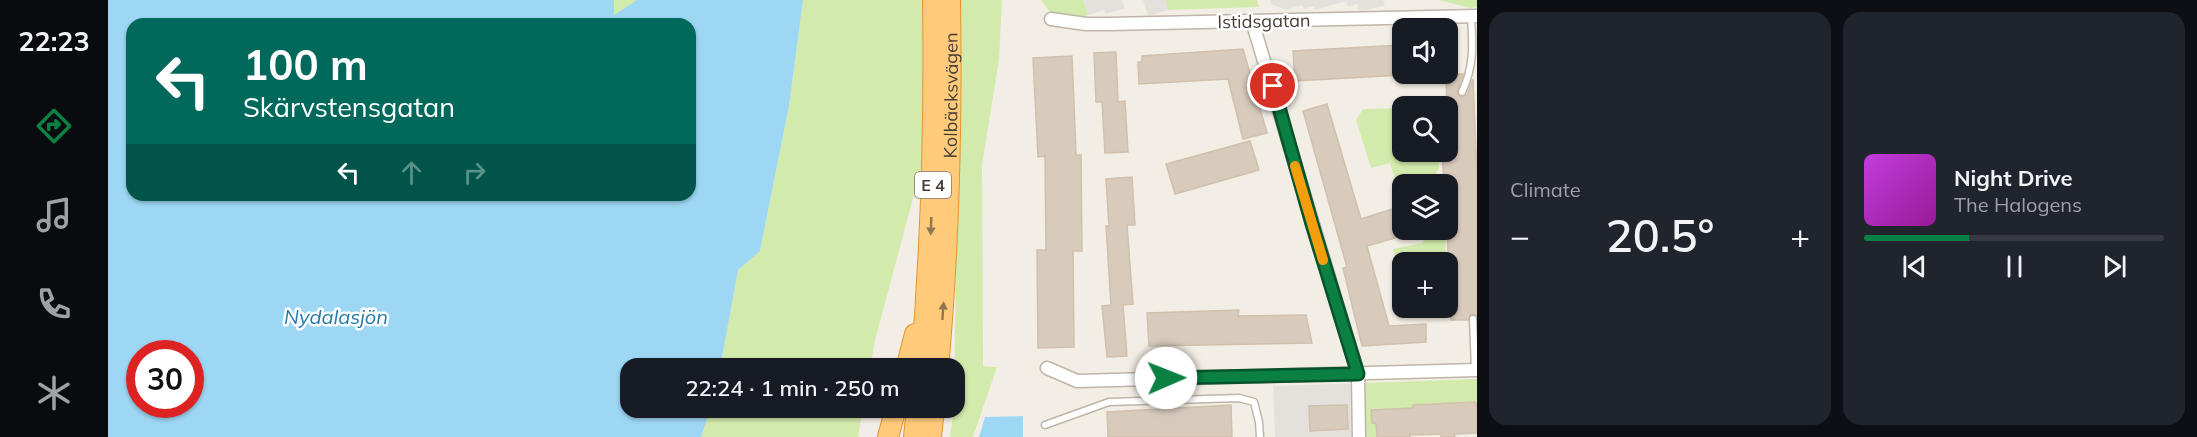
<!DOCTYPE html>
<meta charset="utf-8">
<style>
:root{--surface:#171b24;--page:#20242c;--text:#f1f3f6;--muted:#9ea1a6;--line:#363941;--accent:#0b8043}
body{margin:0;font-family:Mulish,sans-serif;background:var(--page);color:var(--text);height:100vh;display:flex;flex-direction:column;font-size:22px;white-space:nowrap}
*{box-sizing:border-box;margin:0}
p{font-size:20px;color:var(--muted)}
.icon{flex:none;width:33px;height:33px;fill:none;stroke:currentColor;stroke-width:2;stroke-linecap:round;stroke-linejoin:round}
.map{position:relative;flex:1;overflow:hidden}
.side{display:flex;flex-direction:column;gap:12px;padding:12px;background:#0d0f14;width:720px}
.side>*{flex:none}
.top-card{position:absolute;left:18px;top:18px;width:570px;height:183px;border-radius:18px;box-shadow:0 2px 4px #0004;background:#00695c;color:#fff;overflow:hidden}
.fabs{position:absolute;left:1284px;top:18px;display:grid;gap:12px}
.fabs a{display:grid;place-items:center;width:66px;height:66px;border-radius:12px;background:var(--surface);box-shadow:0 2px 4px #0004;font-size:30px}
.speed{position:absolute;left:18px;top:340px;display:flex;gap:12px;font-size:30px;font-weight:700;text-align:center}
.speed>*{display:grid;place-content:center;width:78px;height:78px;border-radius:50%;background:var(--surface);box-shadow:0 2px 4px #0004;line-height:1}
.speed .limit{border:9px solid #d22;background:#fff;color:#111}
.pin{position:absolute;display:grid;place-items:center;width:51px;height:51px;color:#fff;margin:-26px;border:3px solid #fff;border-radius:50%;box-shadow:0 2px 6px #0007}
.me{position:absolute;width:66px;margin:-33px;rotate:89deg;stroke-linejoin:round;filter:drop-shadow(0 0 4px #0008)}
.turn{display:flex;align-items:center;gap:21px;height:126px;padding:0 18px;font-size:27px}
.turn .icon{width:78px;height:78px;stroke-width:2.5}
.turn b{display:block;font-size:42px;line-height:51px}
.lanes{display:flex;align-items:center;height:57px;padding:0 18px;background:#0003;justify-content:center;gap:30px;direction:ltr}
.lanes .off{opacity:.35}
.big{font-size:45px;font-weight:600;line-height:1.1}
.side .card{flex:1;display:flex;flex-direction:column;justify-content:center;gap:9px;min-width:0;padding:0 21px;border-radius:18px;background:var(--page)}
.song{display:flex;align-items:center;gap:18px}
.cover{width:72px;height:72px;border-radius:9px;background:linear-gradient(135deg,hsl(290 70% 55%),hsl(300 70% 35%))}
.played{height:6px;border-radius:3px;background:linear-gradient(90deg,var(--accent) 35%,var(--line) 35%)}
.keys{display:flex;justify-content:space-around;direction:ltr}
.heat{display:flex;justify-content:space-between;align-items:center;font-size:33px;direction:ltr}
.side .tiles{flex:1;display:grid;gap:12px;grid-template-columns:repeat(2,1fr)}
.trip{position:absolute;left:512px;top:358px;width:345px;height:60px;border-radius:18px;background:var(--surface);box-shadow:0 2px 4px #0004;font-weight:600;line-height:60px;text-align:center}
main{display:flex;flex:1;min-height:0}
.tabs{display:flex;flex-direction:column;width:108px;justify-content:space-around;align-items:center;background:#090b0e;color:var(--muted)}
.tabs .icon{width:42px;height:42px}
.tabs .selected{color:var(--accent)}
.tabs b{font-size:27px;color:var(--text)}
.map>svg:first-child{display:block}
.green{fill:#d2eaab}
.parking{fill:#e4e1dd}
.water{fill:#9dd7f4;fill-rule:evenodd}
.building{fill:#d8cbbc;stroke:#d0c0ac;stroke-width:1.5}
.lines{fill:none;stroke-linecap:round;stroke-linejoin:round}
.service-casing{stroke:#bfb5a7;stroke-width:9}
.minor-casing{stroke:#bfb5a7;stroke-width:15}
.trunk-casing{stroke:#e5932d;stroke-width:22}
.service{stroke:#fff;stroke-width:6}
.minor{stroke:#fff;stroke-width:12}
.trunk{stroke:#ffcb7b;stroke-width:20}
.oneway{fill:#907650}
.route-casing{stroke:#07532c;stroke-width:15}
.route{stroke:#0b8043;stroke-width:10}
.slow{stroke:#f59e0b;stroke-width:10}
.labels{text-anchor:middle;dominant-baseline:central;stroke-width:5;stroke-linejoin:round;paint-order:stroke}
.shield{fill:#fff;stroke:#7e7771;stroke-width:1.5}
.shield-label{font-size:16px;font-weight:bold;fill:#463d34}
.street-label{font-size:18px;fill:#463d34;stroke:#fff}
.water-label{font-size:20px;font-style:italic;fill:#267aa6;stroke:#fff}
</style>
<main>
<nav class="tabs">
<b>22:23</b>
<svg class="icon selected" aria-label="directions" viewBox="0 0 24 24"><path d="M12 3l9 9-9 9-9-9zM9 14v-3h6M13 9l2 2-2 2"/></svg>
<svg class="icon" aria-label="music" viewBox="0 0 24 24"><path d="M9 18V5l10-2v13"/><circle cx="6" cy="18" r="3"/><circle cx="16" cy="16" r="3"/></svg>
<svg class="icon" aria-label="phone" viewBox="0 0 24 24"><path d="M5 4h4l2 5-3 2q2 4 5 5l2-3 5 2v4C11 20 4 13 5 4z"/></svg>
<svg class="icon" aria-label="climate" viewBox="0 0 24 24"><path d="M12 3v18M4 7l16 10M4 17L20 7"/></svg>
</nav>
<div class="map">
<svg width="1369" height="437" viewBox="0 0 1369 437">
<rect width="100%" height="100%" fill="#f3eee5"/>
<path class="green" d="M506,0H529L505,16Z
M695,0H894L891,59L874,165L875,366L889,367L865,437H842L846,408L850,108L829,109L767,340L762,369H612L630,270L652,251L681,106Z
M933,0H975L980,15L966,19L943,14Z
M1057,0H1149L1151,7L1060,10Z
M1331,0H1369V7L1362,8Z
M1294,108V152H1330L1331,168L1327,176L1301,184H1294V187L1290,188L1282,163L1263,168L1248,120L1255,109Z
M1337,235L1338,262H1294V285L1285,249L1314,243L1317,239Z
M1369,379V406L1329,404L1305,405V408L1264,410V423H1268L1269,437H1258L1256,383Z
M603,408H755L750,437H593Z"/>
<path class="parking" d="M975,0H1014L1017,8L998,14L996,10L980,15Z
M1035,0H1057L1060,10L1040,16Z
M1162,0H1275L1277,6L1252,11L1249,4L1240,7L1238,1L1207,10L1206,6L1196,9L1194,5L1178,10L1163,4Z
M1256,383L1258,437H1167L1165,386Z"/>
<path class="water" d="M0,0H506V15L529,0H695L681,106L652,251L630,270L612,369H522V408H603L593,437H0ZM24,24H582V195H24ZM32,354H82V405H32Z
M915,416V437H871L877,417Z"/>
<path class="building" d="M1294,45V75L1187,81L1185,51Z
M1135,49L1159,133L1135,139L1120,79L1031,84L1030,62H1034V56Z
M1008,52L1010,102L1017,101L1020,152L997,153L994,102H988L986,53Z
M964,56L968,155H973L974,251H965L966,347L930,348L929,250H938L937,156L930,157L925,58Z
M1338,74H1355L1349,92L1353,97L1359,95L1365,79L1369,177V316L1363,314L1360,320H1343L1339,230L1340,184H1336L1334,152H1340Z
M1219,104L1253,219L1294,206V236L1259,246L1281,326L1318,324V342L1254,346L1235,268L1239,267L1195,111Z
M1142,141L1151,170L1067,194L1058,164Z
M1024,177L1027,225H1019L1025,304L1015,305L1019,356L999,357L994,306L1003,305L998,226H1001L998,179Z
M1131,310L1130,316L1198,315L1204,343L1041,346L1039,313Z
M1367,402L1369,406V433L1346,434L1347,437H1333V434L1302,435V437H1269L1268,423H1264L1263,410L1305,408V405Z
M1123,405L1124,437H1000L999,412Z
M1239,405L1240,429L1202,431L1201,406Z"/>
<g class="lines">
<defs>
<path id="service" d="M1354,92C1366,67 1365,44 1363,17
M1365,319L1367,370
M937,425L1001,402L1131,398L1146,402L1151,422L1152,437"/>
<path id="minor" d="M943,19L978,24H1001L1369,16
M1144,21L1250,374L1251,437
M939,368L969,381L1369,370"/>
<g id="trunk">
<path d="M798,369L807,334"/>
<path d="M813,369C823,246 827,124 825,0"/>
<path id="s1" d="M830,369C841,246 844,123 842,0"/>
<path d="M780,437L788,408"/>
<path d="M806,437L809,408"/>
<path d="M823,437L826,408"/>
</g>
</defs>
<use href="#service" class="service-casing"/>
<use href="#minor" class="minor-casing"/>
<use href="#trunk" class="trunk-casing"/>
<use href="#service" class="service"/>
<use href="#minor" class="minor"/>
<use href="#trunk" class="trunk"/>
</g>
<defs><path id="oneway-solid" d="M-6-.8H1V-3.2L6.5 0L1 3.2V.8H-6Z" transform="scale(1.5)"/></defs>
<g class="oneway">
<use href="#oneway-solid" transform="translate(823 226) rotate(92)"/>
<use href="#oneway-solid" transform="translate(835 311) rotate(-86)"/>
</g>
<g class="lines">
<defs>
<path id="route" d="M1058,378L1250,374L1204,224L1165,86"/>
</defs>
<use href="#route" class="route-casing"/>
<use href="#route" class="route"/>
<path class="slow" d="M1187,166L1215,260"/>
</g>
<g class="labels">
<rect class="shield" x="807" y="172" width="36" height="26" rx="4.5"/>
<g class="shield-label">
<text x="825" y="185">E 4</text>
</g>
<g class="street-label">
<text transform="translate(1156 21) rotate(-1)">Istidsgatan</text>
<text stroke="none"><textPath href="#s1" startOffset="274">Kolbäcksvägen</textPath></text>
</g>
<g class="water-label">
<text x="228" y="316">Nydalasjön</text>
</g>
</g>
</svg>
<div class="fabs">
<a><svg class="icon" aria-label="sound" viewBox="0 0 24 24"><path d="M4 9h4l5-4v14l-5-4H4zM17 9q2 3 0 6"/></svg></a>
<a><svg class="icon" aria-label="search" viewBox="0 0 24 24"><circle cx="10" cy="10" r="6"/><path d="M15 15l6 6"/></svg></a>
<a><svg class="icon" aria-label="layers" viewBox="0 0 24 24"><path d="M12 4l9 5-9 5-9-5zM3 14l9 5 9-5"/></svg></a>
<a>+</a>
</div>
<div class="speed"><div class="limit">30</div></div>
<div class="pin" style="left:1165px;top:86px;background:#d93025"><svg class="icon" aria-label="arrive" viewBox="0 0 24 24"><path d="M6 21V4h12l-3 4 3 4H6"/></svg></div>
<svg class="me" style="left:1058px;top:378px" viewBox="-20 -20 40 40"><circle r="19" fill="#fff"/><path d="M0-13L10 11 0 6-10 11z" fill="#0b8043"/></svg>
<div class="trip">22:24 · 1 min · 250 m</div>
<div class="top-card">
<div class="turn"><svg class="icon" aria-label="left" viewBox="0 0 24 24"><path d="M17 20v-9H6M10 6l-5 5 5 5"/></svg><div><b>100 m</b>Skärvstensgatan</div></div>
<div class="lanes"><svg class="icon" aria-label="left" viewBox="0 0 24 24"><path d="M17 20v-9H6M10 6l-5 5 5 5"/></svg><svg class="icon off" aria-label="ahead" viewBox="0 0 24 24"><path d="M12 20V5M6 11l6-6 6 6"/></svg><svg class="icon off" aria-label="right" viewBox="0 0 24 24"><path d="M7 20v-9h11M14 6l5 5-5 5"/></svg></div>
</div>
</div>
<section class="side">
<div class="tiles">
<div class="card"><p>Climate</p>
<div class="heat"><a>−</a><b class="big">20.5°</b><a>+</a></div>
</div>
<div class="card">
<div class="song"><i class="cover"></i><div><b>Night Drive</b><p>The Halogens</p></div></div>
<div class="played"></div>
<div class="keys"><svg class="icon" aria-label="previous" viewBox="0 0 24 24"><path d="M18 5L8 12l10 7zM5 5v14"/></svg><svg class="icon" aria-label="pause" viewBox="0 0 24 24"><path d="M8 5v14M16 5v14"/></svg><svg class="icon" aria-label="next" viewBox="0 0 24 24"><path d="M6 5l10 7-10 7zM19 5v14"/></svg></div>
</div>
</div>
</section>
</main>
